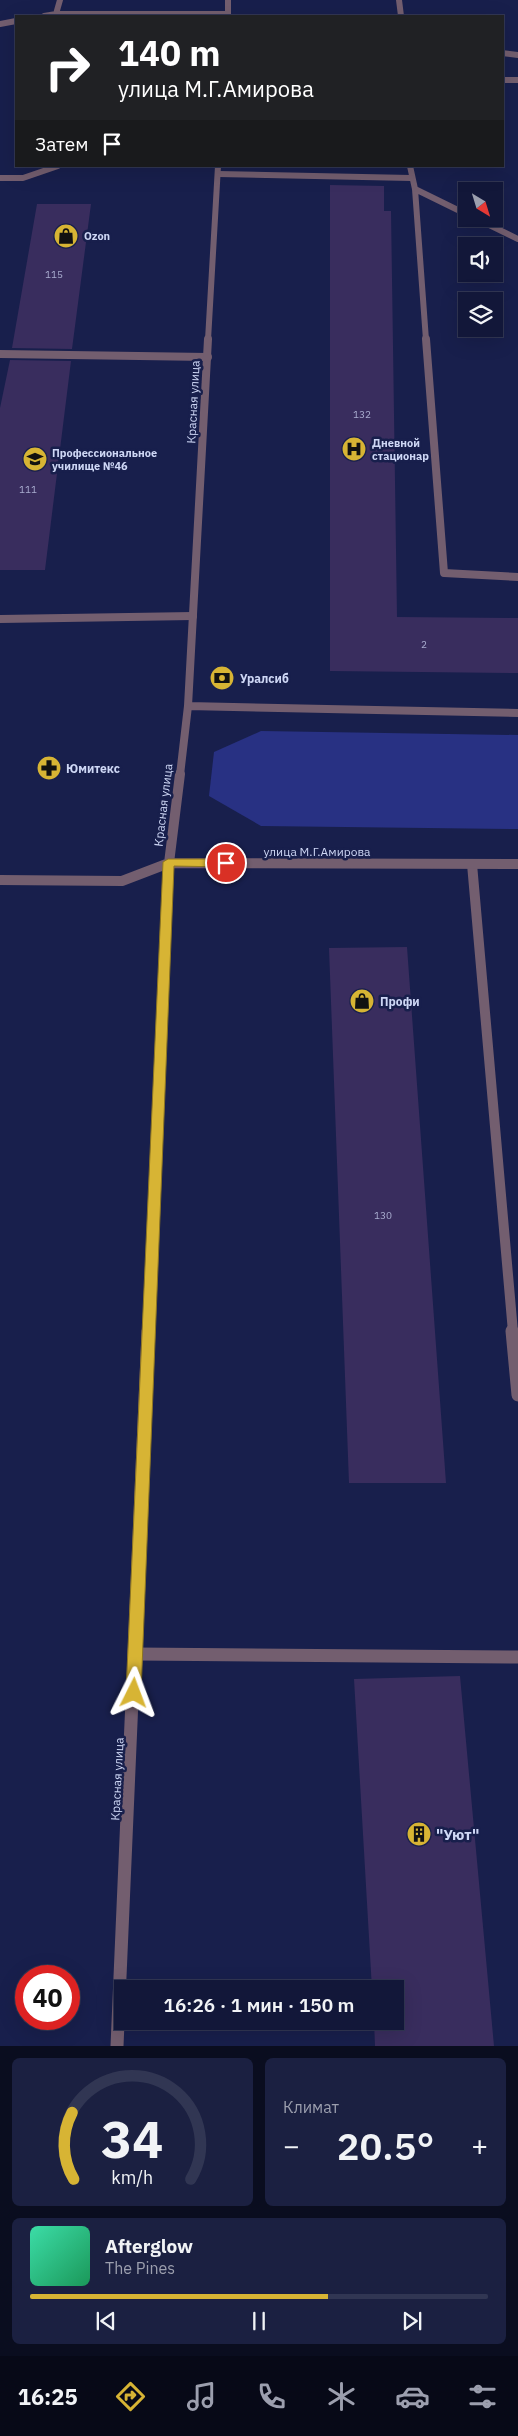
<!DOCTYPE html>
<html lang="ru">
<meta charset="utf-8">
<style>
:root{--surface:#121739;--page:#1b2041;--text:#f1f3f6;--muted:#9c9fae;--line:#313653;--accent:#d7b434}
body{margin:0;font-family:"IBM Plex Sans",sans-serif;background:var(--page);color:var(--text);height:100vh;display:flex;flex-direction:column;font-size:19px;white-space:nowrap}
*{box-sizing:border-box;margin:0}
p{font-size:16px;color:var(--muted)}
.icon{flex:none;width:28px;height:28px;fill:none;stroke:currentColor;stroke-width:2;stroke-linecap:round;stroke-linejoin:round}
.map{position:relative;height:2046px;overflow:hidden}
.details{display:flex;flex-direction:column;gap:12px;padding:12px;background:#0a0d1f;flex:1}
.details>*{flex:none}
.hud{position:absolute;left:15px;top:15px;width:489px;height:152px;border-radius:0px;box-shadow:0 5px 20px #0002,0 0 0 1px var(--line);background:#202124;color:#fff;overflow:hidden}
.needle{width:32px;rotate:142deg}
.controls{position:absolute;left:458px;top:182px;display:grid;gap:10px}
.controls a{display:grid;place-items:center;width:45px;height:45px;border-radius:0px;background:var(--surface);box-shadow:0 5px 20px #0002,0 0 0 1px var(--line);font-size:25px}
.speed{position:absolute;left:15px;top:1965px;display:flex;gap:10px;font-size:25px;font-weight:700;text-align:center}
.speed>*{display:grid;place-content:center;width:65px;height:65px;border-radius:50%;background:var(--surface);box-shadow:0 5px 20px #0002,0 0 0 1px var(--line);line-height:1}
.speed .limit{border:8px solid #d22;background:#fff;color:#111}
.pin{position:absolute;display:grid;place-items:center;width:42px;height:42px;color:#fff;margin:-21px;border:2px solid #fff;border-radius:50%;box-shadow:0 1px 5px #0007}
.me{position:absolute;width:55px;margin:-28px;rotate:3deg;stroke-linejoin:round;filter:drop-shadow(0 0 4px #0008)}
.turn{display:flex;align-items:center;gap:18px;height:105px;padding:0 20px;font-size:22px}
.turn .icon{width:65px;height:65px;stroke-width:2.5}
.turn b{display:block;font-size:35px;line-height:42px}
.then{display:flex;align-items:center;height:48px;padding:0 20px;background:#0003;gap:10px;font-size:19px}
.big{font-size:38px;font-weight:600;line-height:1.1}
.details .tile{flex:1;display:flex;flex-direction:column;justify-content:center;gap:8px;min-width:0;padding:0 18px;border-radius:8px;background:var(--page)}
.details .dial{align-items:center;gap:0}
.dial svg{height:130px;overflow:visible;fill:none;stroke:var(--line);stroke-width:7;stroke-linecap:round;text-anchor:middle}
.dial text{fill:var(--text);stroke:none}
.song{display:flex;align-items:center;gap:15px}
.cover{width:60px;height:60px;border-radius:8px;background:linear-gradient(135deg,hsl(160 70% 55%),hsl(150 70% 35%))}
.played{height:5px;border-radius:2px;background:linear-gradient(90deg,var(--accent) 65%,var(--line) 65%)}
.keys{display:flex;justify-content:space-around;direction:ltr}
.heat{display:flex;justify-content:space-between;align-items:center;font-size:28px;direction:ltr}
.details .tiles{flex:1;display:grid;gap:12px;grid-template-columns:1fr 1fr}
.tile:last-child{grid-column:span 2}
.trip{position:absolute;left:114px;top:1980px;width:290px;height:50px;border-radius:0px;background:var(--surface);box-shadow:0 5px 20px #0002,0 0 0 1px var(--line);font-weight:600;line-height:50px;text-align:center}
.tab-bar{display:flex;height:80px;justify-content:space-around;align-items:center;background:#070917;color:var(--muted)}
.tab-bar .icon{width:35px;height:35px}
.tab-bar .on{color:var(--accent)}
.tab-bar b{font-size:22px;color:var(--text)}
.map>svg:first-child{display:block}
.green{fill:#283183}
.building{fill:#392d5e}
.lines{fill:none;stroke-linecap:round;stroke-linejoin:round}
.service-far3{stroke:#735e6f;stroke-width:6}
.service-far2{stroke:#735e6f;stroke-width:8}
.service-far1{stroke:#735e6f;stroke-width:10}
.service{stroke:#735e6f;stroke-width:13}
.minor{stroke:#735e6f;stroke-width:6}
.tertiary-far3{stroke:#735e6f;stroke-width:6}
.tertiary-far2{stroke:#735e6f;stroke-width:8}
.tertiary-far1{stroke:#735e6f;stroke-width:10}
.tertiary{stroke:#735e6f;stroke-width:13}
.route{fill:#d7b434;stroke:#8c7522}
.labels{text-anchor:middle;dominant-baseline:central;stroke-width:5;stroke-linejoin:round;paint-order:stroke}
.number-label{font-size:10px;fill:#a9accf}
.far-poi-label{font-size:11px;font-weight:bold;fill:#ced7f5;stroke:#181f4c;text-anchor:start}
.street-label{font-size:12px;fill:#ced7f5;stroke:#181f4c}
.poi-label{font-size:12px;font-weight:bold;fill:#ced7f5;stroke:#181f4c;text-anchor:start}
.near-poi-label{font-size:15px;font-weight:bold;fill:#ced7f5;stroke:#181f4c;text-anchor:start}
</style>
<div class="map">
<svg width="518" height="2046" viewBox="0 0 518 2046">
<rect width="100%" height="100%" fill="#181f4c"/>
<path class="green" d="M261,731L518,735V829L261,826L209,796L214,752Z"/>
<path class="building" d="M330,185L384,186V211H391L397,617L518,618V673L330,671Z
M37,204H91L72,349L12,348Z
M10,360L71,361L45,570H0V408Z
M407,947L446,1483H349L329,948Z
M460,1676L494,2046H375L374,2021H395V1989H372L354,1679Z"/>
<g class="lines">
<path class="service-far3" d="M60,0L56,14H228
M399,0L401,16
M44,16L56,14
M0,24L16,21
M502,53L518,55
M502,80H518
M410,166L415,189L426,340
M0,178H23L58,166
M415,189L466,214
M477,219L518,239"/>
<path class="service-far2" d="M426,339L444,573L518,577
M0,354L208,357
M0,619L193,616"/>
<path class="service-far1" d="M472,864L513,1332"/>
<path class="service" d="M512,1331L518,1395
M136,1654L518,1657"/>
<path class="minor" d="M218,174L411,178"/>
<path class="tertiary-far3" d="M228,0V16
M208,340L218,166"/>
<path class="tertiary-far2" d="M188,706L518,713
M180,775L188,706L208,339"/>
<path class="tertiary-far1" d="M0,880L122,881L169,863L518,864
M148,1332L169,863L180,774"/>
<path class="tertiary" d="M117,2046L148,1331"/>
</g>
<path class="route" d="M168,859H226L231,863L226,867L174,866L141,1693L139,1698L134,1700L129,1698L126,1693L163,862Z"/>
<defs>
<symbol id="shop-disc" viewBox="-11 -11 22 22"><circle r="9.5" fill="#d7b434" stroke="#181f4c"/><path d="M-5-2.5h2.3a2.7 3.5 0 0 1 5.4 0H5L5.5 6h-11ZM-1.5-2.5h3a1.5 2.3 0 0 0-3 0Z" fill="#111"/></symbol>
<symbol id="hospital-disc" viewBox="-11 -11 22 22"><circle r="9.5" fill="#d7b434" stroke="#181f4c"/><path d="M-5-5h3v3.5h4V-5h3V5h-3V1.5h-4V5h-3Z" fill="#111"/></symbol>
<symbol id="university-disc" viewBox="-11 -11 22 22"><circle r="9.5" fill="#d7b434" stroke="#181f4c"/><path d="M0-5L7-2L0 1L-7-2ZM-4 1L0 2.5L4 1V4Q0 6-4 4Z" fill="#111"/></symbol>
<symbol id="bank-disc" viewBox="-11 -11 22 22"><circle r="9.5" fill="#d7b434" stroke="#181f4c"/><path d="M-6-4H6V4H-6ZM0-2.3a2.3 2.3 0 1 0 0 4.6a2.3 2.3 0 1 0 0-4.6Z" fill="#111"/></symbol>
<symbol id="pharmacy-disc" viewBox="-11 -11 22 22"><circle r="9.5" fill="#d7b434" stroke="#181f4c"/><path d="M-2-6h4v4h4v4h-4v4h-4v-4h-4v-4h4Z" fill="#111"/></symbol>
<symbol id="building-disc" viewBox="-11 -11 22 22"><circle r="9.5" fill="#d7b434" stroke="#181f4c"/><path d="M-4-6H4V6H1V3H-1V6H-4ZM-2.5-4.3h1.7v1.8h-1.7ZM.8-4.3h1.7v1.8H.8ZM-2.5-1h1.7V.8h-1.7ZM.8-1h1.7V.8H.8Z" fill="#111"/></symbol>
</defs>
<g fill-rule="evenodd">
<use href="#shop-disc" x="52" y="222" width="28" height="28"/>
<use href="#hospital-disc" x="340" y="435" width="28" height="28"/>
<use href="#university-disc" x="21" y="445" width="28" height="28"/>
<use href="#bank-disc" x="208" y="664" width="28" height="28"/>
<use href="#pharmacy-disc" x="35" y="754" width="28" height="28"/>
<use href="#shop-disc" x="348" y="987" width="28" height="28"/>
<use href="#building-disc" x="405" y="1820" width="28" height="28"/>
</g>
<g class="labels">
<g class="number-label">
<text x="54" y="274">115</text>
<text x="362" y="414">132</text>
<text x="28" y="489">111</text>
<text x="424" y="644">2</text>
<text x="383" y="1215">130</text>
</g>
<g class="far-poi-label">
<text x="84" y="236">Ozon</text>
<text x="372" y="443">Дневной<tspan x="372" dy="13">стационар</tspan></text>
<text x="52" y="453">Профессиональное<tspan x="52" dy="13">училище №46</tspan></text>
</g>
<g class="street-label">
<text transform="translate(193 402) rotate(-87)">Красная улица</text>
<text transform="translate(163 805) rotate(-83)">Красная улица</text>
<text x="317" y="851">улица М.Г.Амирова</text>
<text transform="translate(117 1779) rotate(-87)">Красная улица</text>
</g>
<g class="poi-label">
<text x="240" y="678">Уралсиб</text>
<text x="66" y="768">Юмитекс</text>
<text x="380" y="1001">Профи</text>
</g>
<g class="near-poi-label">
<text x="436" y="1834">"Уют"</text>
</g>
</g>
</svg>
<div class="controls">
<a><svg class="needle" viewBox="-14 -14 28 28"><path d="M0-13l5 13h-10z" fill="#e53935"/><path d="M0 13l5-13h-10z" fill="#9c9fae"/></svg></a>
<a><svg class="icon" aria-label="sound" viewBox="0 0 24 24"><path d="M4 9h4l5-4v14l-5-4H4zM17 9q2 3 0 6"/></svg></a>
<a><svg class="icon" aria-label="layers" viewBox="0 0 24 24"><path d="M12 4l9 5-9 5-9-5zM3 14l9 5 9-5"/></svg></a>
</div>
<div class="speed"><div class="limit">40</div></div>
<div class="pin" style="left:226px;top:863px;background:#d93025"><svg class="icon" aria-label="arrive" viewBox="0 0 24 24"><path d="M6 21V4h12l-3 4 3 4H6"/></svg></div>
<svg class="me" style="left:134px;top:1693px" viewBox="-20 -20 40 40"><path d="M0-17L14 15 0 8-14 15z" fill="#d7b434" stroke="#fff" stroke-width="4"/></svg>
<div class="trip">16:26 · 1 мин · 150 m</div>
<div class="hud">
<div class="turn"><svg class="icon" aria-label="right" viewBox="0 0 24 24"><path d="M7 20v-9h11M14 6l5 5-5 5"/></svg><div><b>140 m</b>улица М.Г.Амирова</div></div>
<div class="then">Затем<svg class="icon" aria-label="arrive" viewBox="0 0 24 24"><path d="M6 21V4h12l-3 4 3 4H6"/></svg></div>
</div>
</div>
<section class="details">
<div class="tiles">
<div class="tile dial"><svg viewBox="0 0 100 80">
<path d="M14 69A42 42 0 1 1 86 69"/>
<path d="M14 69A42 42 0 0 1 13 28" stroke="#d7b434"/>
<text x="50" y="56" font-size="32" font-weight="700">34</text>
<text x="50" y="72" font-size="11">km/h</text>
</svg></div>
<div class="tile"><p>Климат</p>
<div class="heat"><a>−</a><b class="big">20.5°</b><a>+</a></div>
</div>
<div class="tile">
<div class="song"><i class="cover"></i><div><b>Afterglow</b><p>The Pines</p></div></div>
<div class="played"></div>
<div class="keys"><svg class="icon" aria-label="previous" viewBox="0 0 24 24"><path d="M18 5L8 12l10 7zM5 5v14"/></svg><svg class="icon" aria-label="pause" viewBox="0 0 24 24"><path d="M8 5v14M16 5v14"/></svg><svg class="icon" aria-label="next" viewBox="0 0 24 24"><path d="M6 5l10 7-10 7zM19 5v14"/></svg></div>
</div>
</div>
</section>
<nav class="tab-bar">
<b>16:25</b>
<svg class="icon on" aria-label="directions" viewBox="0 0 24 24"><path d="M12 3l9 9-9 9-9-9zM9 14v-3h6M13 9l2 2-2 2"/></svg>
<svg class="icon" aria-label="music" viewBox="0 0 24 24"><path d="M9 18V5l10-2v13"/><circle cx="6" cy="18" r="3"/><circle cx="16" cy="16" r="3"/></svg>
<svg class="icon" aria-label="phone" viewBox="0 0 24 24"><path d="M5 4h4l2 5-3 2q2 4 5 5l2-3 5 2v4C11 20 4 13 5 4z"/></svg>
<svg class="icon" aria-label="climate" viewBox="0 0 24 24"><path d="M12 3v18M4 7l16 10M4 17L20 7"/></svg>
<svg class="icon" aria-label="car" viewBox="0 0 24 24"><path d="M5 17H2v-5l4-1 3-4h7l3 4 3 1v5h-3M9 17h6M6 11h13"/><circle cx="7" cy="17" r="2"/><circle cx="17" cy="17" r="2"/></svg>
<svg class="icon" aria-label="filters" viewBox="0 0 24 24"><path d="M4 7h16M4 17h16"/><circle cx="9" cy="7" r="2"/><circle cx="15" cy="17" r="2"/></svg>
</nav>
